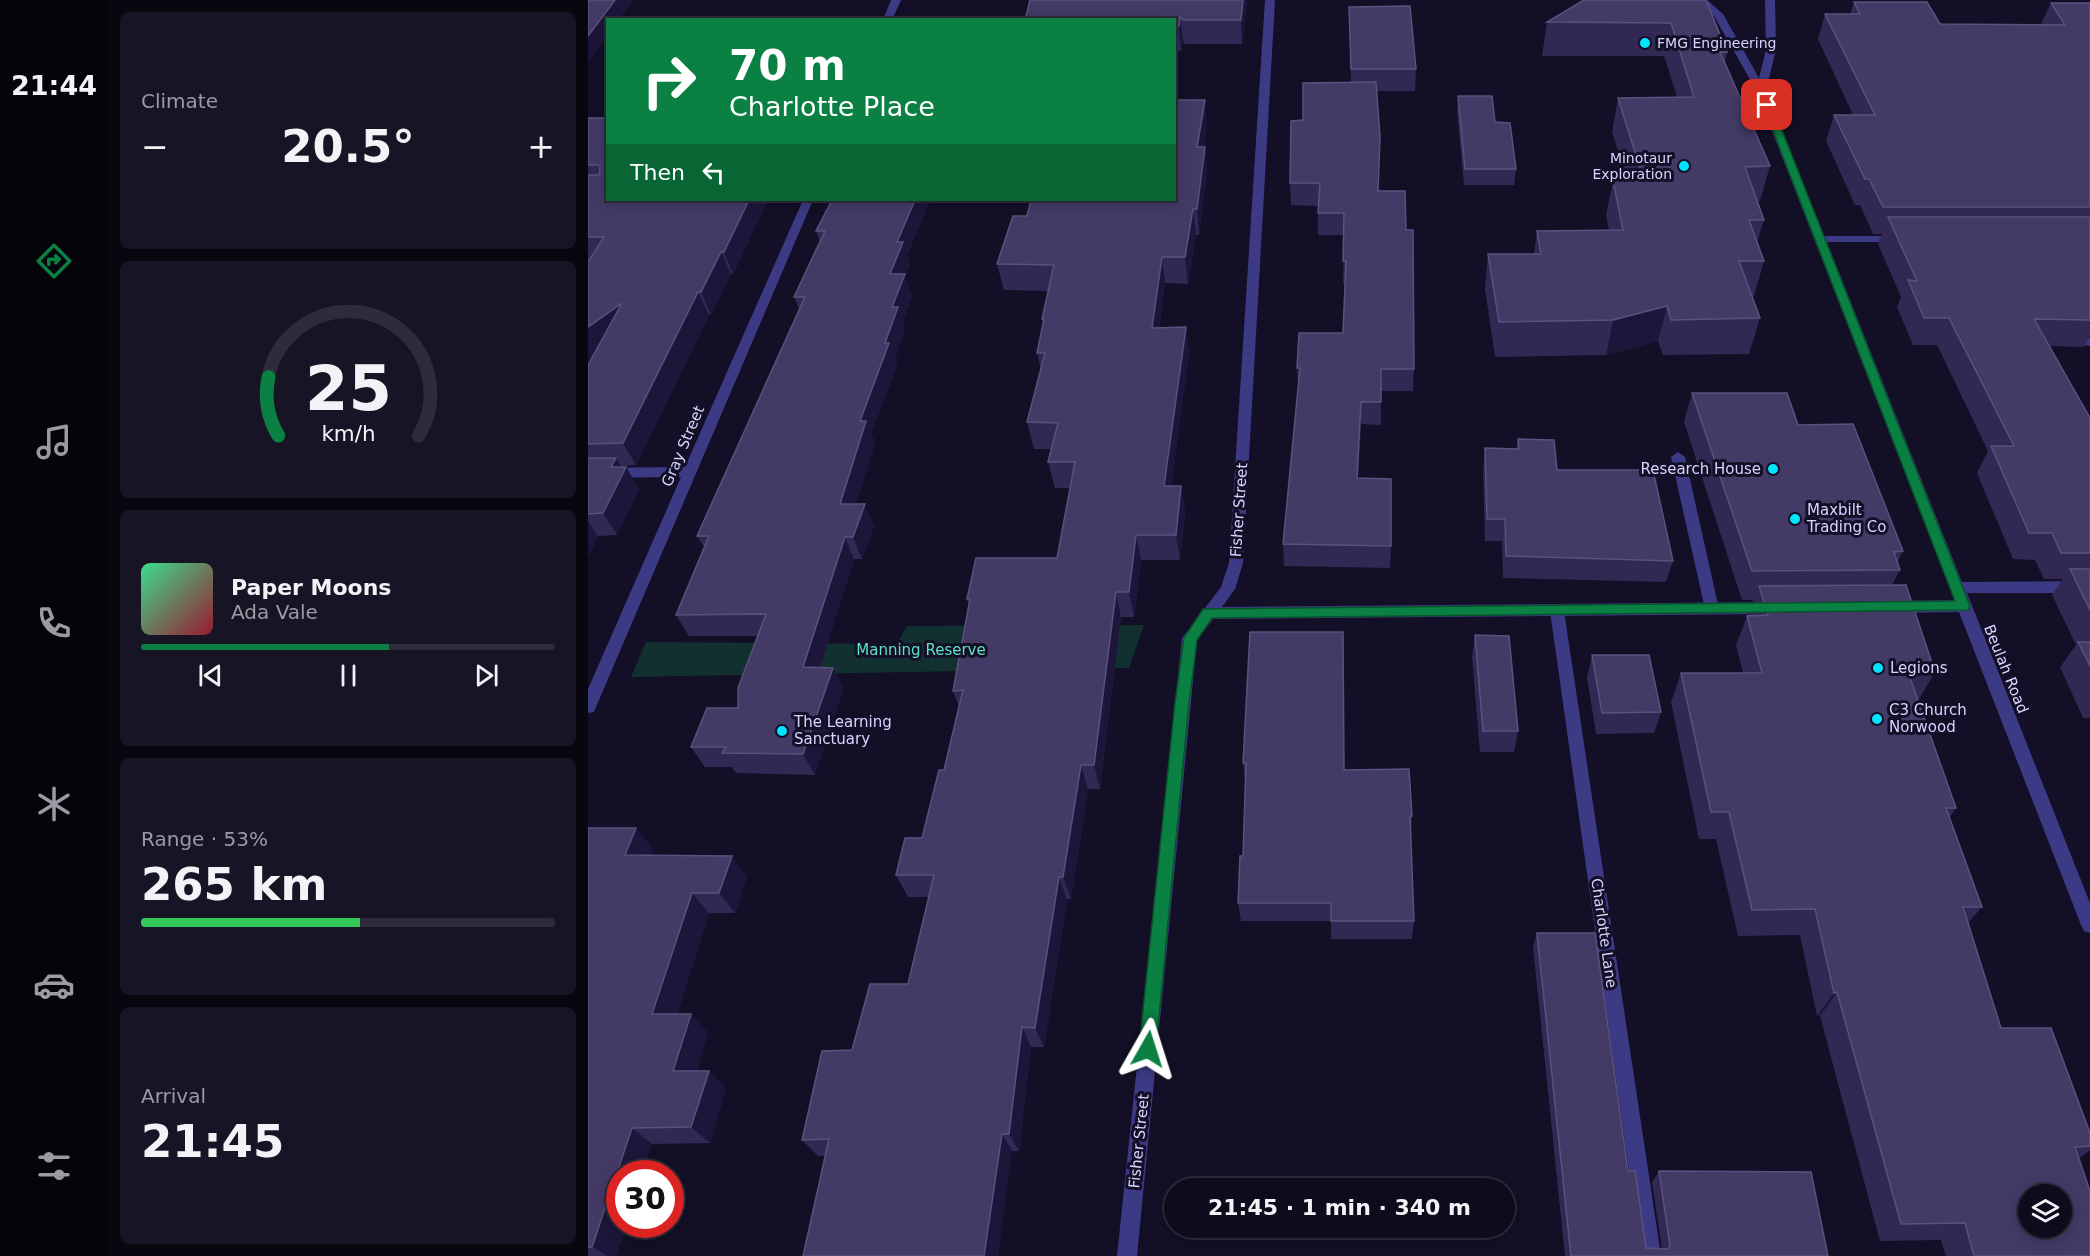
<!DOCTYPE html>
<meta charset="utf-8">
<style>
:root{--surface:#0e0b1c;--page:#171425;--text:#f1f3f6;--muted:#9b9ba3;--line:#2e2b3b;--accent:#0b8043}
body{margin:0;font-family:"DejaVu Sans",sans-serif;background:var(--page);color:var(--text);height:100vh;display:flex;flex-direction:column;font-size:22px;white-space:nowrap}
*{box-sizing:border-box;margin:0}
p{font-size:20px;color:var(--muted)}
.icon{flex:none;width:33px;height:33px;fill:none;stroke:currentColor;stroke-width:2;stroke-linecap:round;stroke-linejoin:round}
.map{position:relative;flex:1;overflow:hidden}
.side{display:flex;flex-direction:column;gap:12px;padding:12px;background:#08060f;width:480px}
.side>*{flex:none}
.banner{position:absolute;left:18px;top:18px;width:570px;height:183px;border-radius:0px;box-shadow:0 3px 15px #0003,0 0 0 2px var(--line);background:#0b8043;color:#fff;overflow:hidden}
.buttons{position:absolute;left:1430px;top:1184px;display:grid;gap:12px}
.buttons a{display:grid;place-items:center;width:54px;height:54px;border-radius:50%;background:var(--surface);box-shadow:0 3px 15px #0003,0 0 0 2px var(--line);font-size:30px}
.speed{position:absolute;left:18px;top:1160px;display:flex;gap:12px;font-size:30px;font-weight:700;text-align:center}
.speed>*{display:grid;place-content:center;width:78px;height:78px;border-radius:50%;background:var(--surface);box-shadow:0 3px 15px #0003,0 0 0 2px var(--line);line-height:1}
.speed .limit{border:9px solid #d22;background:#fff;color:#111}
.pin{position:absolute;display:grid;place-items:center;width:51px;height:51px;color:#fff;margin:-26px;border-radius:12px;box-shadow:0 3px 9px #0006}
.me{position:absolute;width:66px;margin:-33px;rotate:6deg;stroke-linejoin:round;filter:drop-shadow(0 0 4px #0008)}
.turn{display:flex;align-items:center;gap:21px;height:126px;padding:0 24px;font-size:27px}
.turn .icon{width:78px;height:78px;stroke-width:2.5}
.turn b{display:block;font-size:42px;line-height:51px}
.then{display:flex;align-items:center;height:57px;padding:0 24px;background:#0003;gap:12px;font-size:22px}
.big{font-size:45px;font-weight:700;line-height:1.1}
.side .tile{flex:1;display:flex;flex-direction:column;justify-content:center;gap:9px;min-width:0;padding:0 21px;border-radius:9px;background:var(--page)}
.side .dial{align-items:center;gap:0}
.dial svg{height:156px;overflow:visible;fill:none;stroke:var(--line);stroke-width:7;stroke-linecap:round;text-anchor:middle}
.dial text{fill:var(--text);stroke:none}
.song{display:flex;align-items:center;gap:18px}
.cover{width:72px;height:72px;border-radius:9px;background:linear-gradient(135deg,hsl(150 70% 55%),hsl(350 70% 35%))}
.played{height:6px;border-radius:3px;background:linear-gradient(90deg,var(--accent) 60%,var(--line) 60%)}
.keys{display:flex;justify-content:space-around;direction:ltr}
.heat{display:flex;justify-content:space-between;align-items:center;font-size:33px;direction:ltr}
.charge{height:9px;border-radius:4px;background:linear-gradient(90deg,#34c759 53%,var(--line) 0)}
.trip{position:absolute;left:576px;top:1178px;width:351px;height:60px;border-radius:30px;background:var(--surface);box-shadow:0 3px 15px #0003,0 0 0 2px var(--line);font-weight:700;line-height:60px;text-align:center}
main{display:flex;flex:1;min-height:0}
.tabs{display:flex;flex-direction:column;width:108px;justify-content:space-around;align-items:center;background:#06040b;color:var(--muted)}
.tabs .icon{width:42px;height:42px}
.tabs .on{color:var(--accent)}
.tabs b{font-size:27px;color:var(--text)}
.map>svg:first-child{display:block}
.green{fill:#12302f}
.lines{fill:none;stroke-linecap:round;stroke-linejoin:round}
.service{fill:#3d3a85;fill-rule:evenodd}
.minor{fill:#3d3a85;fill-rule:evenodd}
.wall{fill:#312854}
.shaded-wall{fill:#1d163a}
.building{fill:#433a66;stroke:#5a527e;stroke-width:1.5;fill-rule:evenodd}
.route{fill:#0b8043;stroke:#07532c;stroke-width:1.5}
.poi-dot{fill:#00e5ff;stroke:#130f26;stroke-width:2}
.labels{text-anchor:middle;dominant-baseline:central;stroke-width:6;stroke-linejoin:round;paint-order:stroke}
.far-poi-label{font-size:14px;fill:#d9d4ff;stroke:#130f26;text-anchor:start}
.street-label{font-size:15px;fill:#d9d4ff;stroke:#130f26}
.poi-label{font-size:15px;fill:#d9d4ff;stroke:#130f26;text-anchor:start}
.park-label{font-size:15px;fill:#5fe0c0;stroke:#130f26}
</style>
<main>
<nav class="tabs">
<b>21:44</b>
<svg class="icon on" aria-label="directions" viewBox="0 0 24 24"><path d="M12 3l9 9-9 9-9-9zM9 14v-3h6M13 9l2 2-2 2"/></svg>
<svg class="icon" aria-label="music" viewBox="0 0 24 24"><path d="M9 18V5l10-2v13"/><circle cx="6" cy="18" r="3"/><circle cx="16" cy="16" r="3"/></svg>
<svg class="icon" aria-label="phone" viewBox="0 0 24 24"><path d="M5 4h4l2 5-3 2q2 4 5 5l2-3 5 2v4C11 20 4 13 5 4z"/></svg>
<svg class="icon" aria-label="climate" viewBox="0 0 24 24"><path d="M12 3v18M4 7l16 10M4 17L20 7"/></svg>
<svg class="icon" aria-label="car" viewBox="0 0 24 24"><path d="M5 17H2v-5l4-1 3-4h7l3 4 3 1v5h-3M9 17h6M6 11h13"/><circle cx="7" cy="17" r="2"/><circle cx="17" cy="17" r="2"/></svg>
<svg class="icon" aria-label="filters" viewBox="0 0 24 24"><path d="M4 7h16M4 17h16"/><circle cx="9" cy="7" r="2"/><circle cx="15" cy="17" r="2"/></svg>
</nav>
<section class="side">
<div class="tile"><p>Climate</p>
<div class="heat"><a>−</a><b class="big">20.5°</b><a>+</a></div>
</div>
<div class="tile dial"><svg viewBox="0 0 100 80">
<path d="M14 69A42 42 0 1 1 86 69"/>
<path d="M14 69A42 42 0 0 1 9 39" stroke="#0b8043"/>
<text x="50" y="56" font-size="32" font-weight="700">25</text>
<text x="50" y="72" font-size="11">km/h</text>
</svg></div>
<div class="tile">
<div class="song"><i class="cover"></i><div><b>Paper Moons</b><p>Ada Vale</p></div></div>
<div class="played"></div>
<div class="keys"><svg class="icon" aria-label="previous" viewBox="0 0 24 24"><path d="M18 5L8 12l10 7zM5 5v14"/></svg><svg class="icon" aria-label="pause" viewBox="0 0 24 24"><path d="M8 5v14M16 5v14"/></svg><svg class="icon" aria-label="next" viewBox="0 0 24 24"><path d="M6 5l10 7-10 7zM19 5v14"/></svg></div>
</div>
<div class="tile"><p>Range · 53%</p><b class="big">265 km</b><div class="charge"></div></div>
<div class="tile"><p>Arrival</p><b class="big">21:45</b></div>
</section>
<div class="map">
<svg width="1502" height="1256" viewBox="0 0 1502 1256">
<rect width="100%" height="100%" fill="#130f26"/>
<path class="green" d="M556,625L541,668L43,677L58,642L309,644L319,626Z"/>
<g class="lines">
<path class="service" d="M1502,338V346L1497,345L1495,342L1497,339Z
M1090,452L1097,457L1131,609L1129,613H1119L1117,609L1083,457Z
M969,605L974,607L976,611L1073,1256H1053L962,611L964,607Z"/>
<path class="minor" d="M303,0H313L304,20H295Z
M677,0H687L655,563L647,589L634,607L1181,602L1186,604L1188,608L1186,612L1181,614L625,619L609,640L549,1256H529L594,638L633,587L641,563Z
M1109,0H1119L1135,14L1171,78L1178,50L1177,0H1187L1188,50L1178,90L1236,236H1310L1316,239L1310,242H1239L1374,582L1502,581V593H1379L1502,903V933L1496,931L1493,925L1371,612L1307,613L1302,611L1300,607L1302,603L1307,601L1367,600L1168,90L1126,16Z
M215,200H225L8,707L6,712L0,713V689L93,477L0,478V468L97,467Z"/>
</g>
<path class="wall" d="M659,0L654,44H597L595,41L593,51H588L586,60V20H437Z
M1118,0L1139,52L1137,62L1182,166L1172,201H1169L1176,220L1169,243L1176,261L1166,296H1164L1172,318L1161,354L1075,355L1070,341L1018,355L907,357L897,289L900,254H946L949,231L1021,230L1018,215L1025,181H1039L1024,132L1030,98L1089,97L1076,56H954L959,22Z
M1266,2L1352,24H1453L1463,3H1502V336L1496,347L1462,346L1502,418V718H1495L1472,667L1488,645L1464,595L1475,579H1456L1447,560L1425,559L1389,473L1400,451L1349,345H1325L1309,307L1313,297L1290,244L1294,234H1285L1272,205H1267L1238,141L1246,115H1265L1230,39L1237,14H1262Z
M761,7L828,69L827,91H788L790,191L818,230L826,369L825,391H793V425L773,424L770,478L803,546L802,568L696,566L695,544L710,388L709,368L755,333L757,283H755L756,235H730V206L703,205L702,183L715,120L763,83Z
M870,96L928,169L926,185H876L869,112Z
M0,118L20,200H180L145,274H143L123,315H121L48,465L32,466L33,467H38L51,489L29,535L10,536L0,556V366L7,354L0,358V262L2,259H0Z
M619,126L615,147H617L619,173L611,235H608L600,284L577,283L571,328L598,327L601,353L583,486H593L597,512L592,560H553L546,617H533L512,789H500L483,899H479L456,1047H443L431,1151L230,1156L214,1140L264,1050L320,984L341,897H320L308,875L334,838L356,770L371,706L365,691L381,605L379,599L469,558L482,488H467L460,462L464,449H446L439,422L453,370L449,353L455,324L454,319L460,291L416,290L409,264L439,216Z
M244,200H342L319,255L322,265L317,276L324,297L315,321L317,329L307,359L309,365L283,434L287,443L268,504L286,526L274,559H266L232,667L245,668L255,689L227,775L148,773L144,767H117L103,747L150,708L170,636H101L88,615L116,547L109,536L211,309L206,297L232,242L228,231Z
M1104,393L1210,425L1315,551L1309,563L1312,570L1304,585L1347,672L1330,701L1368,808L1361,818L1394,907L1380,923L1413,1028L1502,1133V1150L1491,1158L1502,1256H1358L1353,1240L1292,1241L1232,1016H1229L1212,935L1150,936L1128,839H1111L1083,702L1093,673H1155L1148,645L1165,600H1154L1096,422Z
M930,439L1085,561L1078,582L915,578L914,541H897L895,470L897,448L928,449Z
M887,635L930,731L926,752H892L884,657Z
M1004,655L1073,712L1066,733L1008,734L999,677Z
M655,763L756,770L824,816L823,834L826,921L824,939H743V921H653L650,903L655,856L657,781Z
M0,828L65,849L63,855L159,876L147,913H121L89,1014L120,1032L109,1071H121L138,1088L122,1143L64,1144L32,1224H39L28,1256H0Z
M949,933L1040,1171L1058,1248L1074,1249L1064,1182L1071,1171L1240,1256H977L945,947Z"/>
<path class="shaded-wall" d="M27,0H45L31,20H20V36L0,62V36Z
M655,0H659L654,44L653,20Z
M592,17L595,41L593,51L591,26Z
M586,36L588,51L586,60Z
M617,100L619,126L611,173L609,147Z
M617,147L619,173L611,235L609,209Z
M161,200H180L145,274L136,252Z
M327,200H342L319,255L322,265L317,276L324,297L315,321L317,329L307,359L309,365L283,434L287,443L262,525L252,504L272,421L297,343L302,274L309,242Z
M605,209L608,235L600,284L597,257Z
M133,252L143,274L123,315L113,292Z
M574,257L577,283L568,354L564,328Z
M110,292L121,315L48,465L35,443Z
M34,303L46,326L0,358V327Z
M1079,306L1070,341L1018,355L1025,320Z
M598,327L601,353L580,512L576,486Z
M773,402V424L769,501V478Z
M28,458L36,471L38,467L51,489L29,535L15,513L23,467Z
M593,486L597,512L592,560L588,535Z
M277,504L286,526L274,559L265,537Z
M0,521L10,536L0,556Z
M548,535L553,560L546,617L541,592Z
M257,537L266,559L226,688L215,667Z
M528,592L533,617L512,789L506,765Z
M245,668L255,689L227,775L215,754Z
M493,765L500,789L483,899L475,877Z
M48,828L65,849L55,875L37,855Z
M144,856L159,876L147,913L131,893Z
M471,877L479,899L456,1047L447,1028Z
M104,893L121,913L83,1032L64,1014Z
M1249,992L1232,1016H1229L1246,993Z
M103,1014L120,1032L104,1088L85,1071Z
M434,1027L443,1047L431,1151L421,1134Z
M121,1071L138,1088L122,1143L103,1127Z
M44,1128L64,1144L55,1173H32V1224H39L28,1256H20L4,1247Z
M414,1134L424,1151L410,1256H396Z"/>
<path class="building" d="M0,0H27L0,36Z
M442,0H655L653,20H595L592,17L591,26H586V20H437Z
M996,0H1118L1139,52H1132L1182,166L1157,167L1176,220H1161L1176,261H1151L1172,318L1083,320L1079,306L1025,320L911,322L900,254H953L949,231L1035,230L1025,181H1056L1030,98L1106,97L1083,23L959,22Z
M1266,2H1339L1352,24L1477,25L1463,3H1502V207H1295L1281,179H1277L1246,115H1287L1237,14H1272Z
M822,6L828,69H763L761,7Z
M788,82L792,137L790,191H817L818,230H825L826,369H793V402H773L769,478L803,479V546L695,544L712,368H709L711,333H755L758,261H755L756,213H730L732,183H702L703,121L715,120V83Z
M870,96H904L907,122L922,123L928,169H877Z
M586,100H617L609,147H617L609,209H605L597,257H574L564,328L598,327L576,486H593L588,535H548L541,592H528L506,765H493L475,877H471L447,1028L434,1027L421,1134H414L396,1256H215L241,1139L214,1140L234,1051L264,1050L282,984H320L346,875H308L317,838H334L351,770H356L375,690L365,691L382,599H379L388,558H469L487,462H460L470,423L439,422L457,353H449L456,319H454L466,265L409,264L425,216H439L443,200H586Z
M0,118H20V200H161L136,252H133L113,292H110L35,443L0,444V365L34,303L0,327V262L16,237H0V175H11L12,167L9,165H0Z
M244,200H327L309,242H315L302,274H317L304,307H310L297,343H301L272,421H278L252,504H277L265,537H257L215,667L245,668L215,754L134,753L138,747H103L119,708H150V688L178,614L88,615L121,536H109L217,297H206L237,231H228Z
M1300,217H1502V320L1446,319L1502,418V553H1473L1464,533H1441L1403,446H1426L1361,318H1336L1320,280L1329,281Z
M1104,393H1199L1210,425L1265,424L1315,551L1306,552L1312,570L1164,571Z
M930,439L966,440L969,470H1065L1085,561L918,556L917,519H899L897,448L931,449Z
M0,458H28L23,467H38L15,513L0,514Z
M1482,569H1502V610Z
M1318,585L1347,672H1320L1368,808H1358L1394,907H1375L1413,1028H1463L1502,1133V1146L1487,1147L1502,1191V1256H1386L1377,1223L1313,1224L1249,992L1246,993L1227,909L1164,910L1141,812H1123L1093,673H1174L1159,616L1180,615L1171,586ZM1440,1194H1473V1227H1440Z
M662,632H755L756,770L821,769L824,816H822L826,921H743V903H650L652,856H655L658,763H655Z
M887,635L921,636L930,731H895Z
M1490,642H1502V666Z
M1004,655H1061L1073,712L1014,713Z
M0,828H48L37,855L144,856L131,893H104L64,1014H103L85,1071H121L103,1127L44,1128L4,1247H0Z
M949,933H1007L1040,1171H1047L1058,1248L1080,1249L1082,1246L1071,1171L1223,1172L1240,1256H983Z"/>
<path class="route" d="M1179,102L1184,105L1382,606L1380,610L624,618L609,640L601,703L568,1049L566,1055L560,1057L554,1055L551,1049L587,703L596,638L615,609L1367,601L1175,105Z"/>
<g class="poi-dot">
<circle cx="1057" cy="43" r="6"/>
<circle cx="1096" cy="166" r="6"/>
<circle cx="1185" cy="469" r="6"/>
<circle cx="1207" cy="519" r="6"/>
<circle cx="1290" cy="668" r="6"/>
<circle cx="1289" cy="719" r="6"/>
<circle cx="194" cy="731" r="6"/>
</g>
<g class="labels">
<g class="far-poi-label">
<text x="1069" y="43">FMG Engineering</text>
<text x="1084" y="158" text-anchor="end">Minotaur<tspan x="1084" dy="16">Exploration</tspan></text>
</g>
<g class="street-label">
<text transform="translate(95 446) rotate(-67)">Gray Street</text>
<text transform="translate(651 510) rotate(-86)">Fisher Street</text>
<text transform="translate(1418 669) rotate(68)">Beulah Road</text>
<text transform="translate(1016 933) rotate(82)">Charlotte Lane</text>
<text transform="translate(551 1141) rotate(-84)">Fisher Street</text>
</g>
<g class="poi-label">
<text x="1173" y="469" text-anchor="end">Research House</text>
<text x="1219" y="510">Maxbilt<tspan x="1219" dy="17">Trading Co</tspan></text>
<text x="1302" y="668">Legions</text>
<text x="1301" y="710">C3 Church<tspan x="1301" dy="17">Norwood</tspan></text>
<text x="206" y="722">The Learning<tspan x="206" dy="17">Sanctuary</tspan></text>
</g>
<g class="park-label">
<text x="333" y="650">Manning Reserve</text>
</g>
</g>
</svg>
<div class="buttons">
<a><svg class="icon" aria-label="layers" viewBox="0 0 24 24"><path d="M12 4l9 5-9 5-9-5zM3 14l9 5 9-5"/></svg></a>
</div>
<div class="speed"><div class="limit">30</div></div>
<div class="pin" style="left:1179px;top:105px;background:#d93025"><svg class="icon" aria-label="arrive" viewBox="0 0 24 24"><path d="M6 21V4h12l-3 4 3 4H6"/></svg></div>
<svg class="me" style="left:560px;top:1049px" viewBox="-20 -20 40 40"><path d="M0-17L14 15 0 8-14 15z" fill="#0b8043" stroke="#fff" stroke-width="4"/></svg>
<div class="trip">21:45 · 1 min · 340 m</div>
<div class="banner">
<div class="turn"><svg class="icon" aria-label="right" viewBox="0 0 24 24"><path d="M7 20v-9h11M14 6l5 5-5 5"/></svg><div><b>70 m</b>Charlotte Place</div></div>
<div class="then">Then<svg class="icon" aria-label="left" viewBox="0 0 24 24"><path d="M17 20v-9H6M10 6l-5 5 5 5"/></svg></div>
</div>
</div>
</main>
